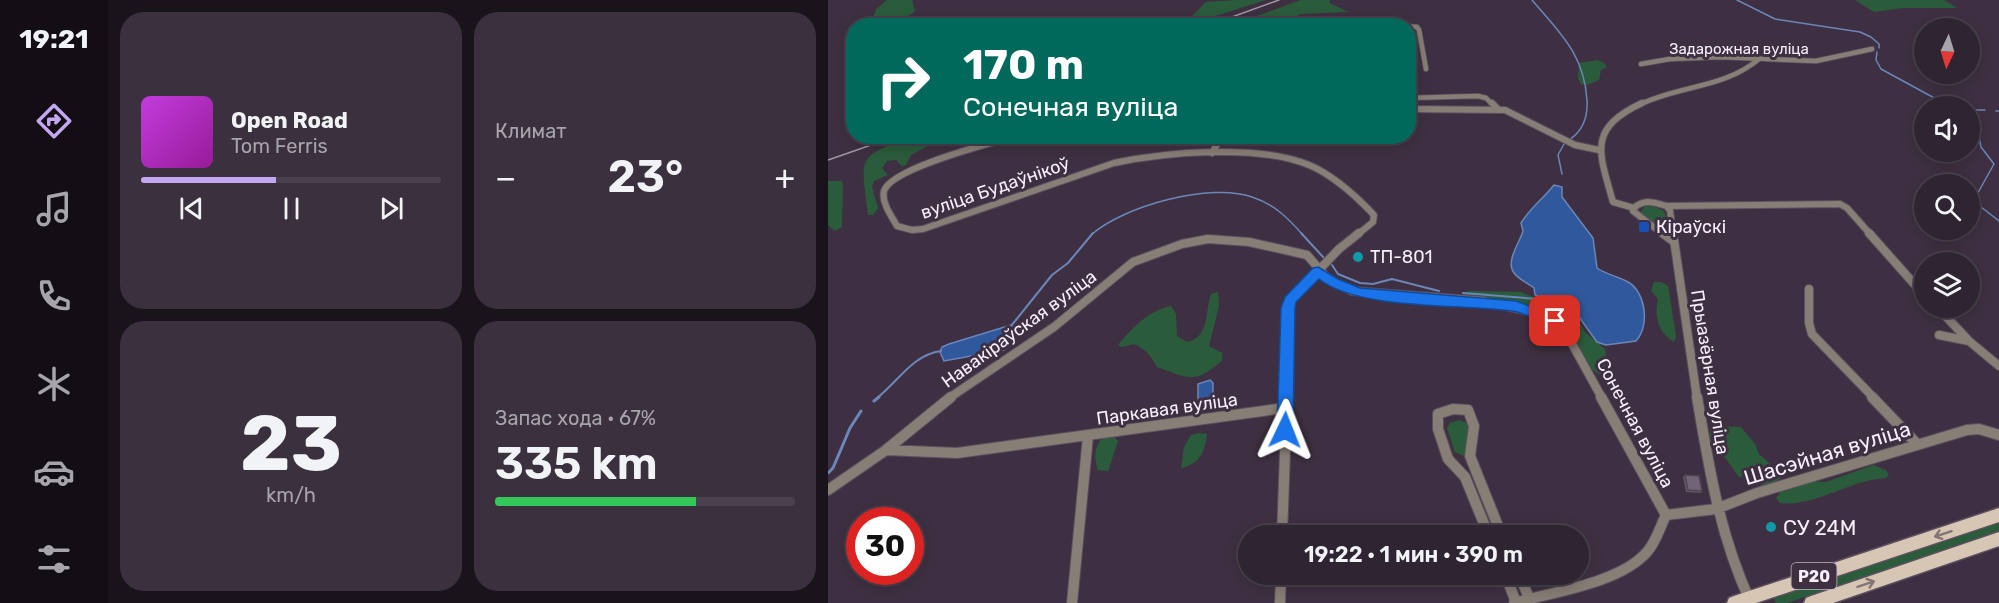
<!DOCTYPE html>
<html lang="ru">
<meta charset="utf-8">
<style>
:root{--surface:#2e2432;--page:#3a303e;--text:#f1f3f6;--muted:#a7a4ac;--line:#49414d;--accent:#c3a7f2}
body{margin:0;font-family:Rubik,sans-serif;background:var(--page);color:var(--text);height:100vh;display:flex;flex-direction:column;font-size:22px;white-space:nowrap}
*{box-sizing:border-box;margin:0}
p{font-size:20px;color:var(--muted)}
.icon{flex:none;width:33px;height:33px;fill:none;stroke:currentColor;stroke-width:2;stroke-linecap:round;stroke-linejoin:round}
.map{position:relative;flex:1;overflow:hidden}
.drawer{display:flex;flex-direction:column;gap:12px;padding:12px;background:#19141c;width:720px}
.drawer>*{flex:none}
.hud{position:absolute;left:18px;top:18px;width:570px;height:126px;border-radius:24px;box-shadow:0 3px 15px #0003,0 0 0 2px var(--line);background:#00695c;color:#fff;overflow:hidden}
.needle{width:39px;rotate:184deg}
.buttons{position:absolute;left:1086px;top:18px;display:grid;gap:12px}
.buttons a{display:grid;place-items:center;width:66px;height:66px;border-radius:50%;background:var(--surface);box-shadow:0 3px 15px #0003,0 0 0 2px var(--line);font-size:30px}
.speed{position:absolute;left:18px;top:507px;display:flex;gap:12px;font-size:30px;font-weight:700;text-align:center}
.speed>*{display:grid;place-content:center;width:78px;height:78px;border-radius:50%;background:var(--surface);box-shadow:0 3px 15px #0003,0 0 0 2px var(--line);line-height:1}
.speed .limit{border:9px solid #d22;background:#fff;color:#111}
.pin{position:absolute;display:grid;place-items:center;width:51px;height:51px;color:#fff;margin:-26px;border-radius:12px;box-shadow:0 3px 9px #0006}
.me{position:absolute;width:66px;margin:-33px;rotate:2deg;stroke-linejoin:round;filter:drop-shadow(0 0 4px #0008)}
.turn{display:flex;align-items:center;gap:21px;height:126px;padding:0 18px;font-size:27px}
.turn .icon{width:78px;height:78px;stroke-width:2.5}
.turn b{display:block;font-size:42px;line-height:51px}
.big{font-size:45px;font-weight:600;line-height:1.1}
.drawer .card{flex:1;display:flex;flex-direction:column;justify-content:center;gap:9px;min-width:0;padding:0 21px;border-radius:24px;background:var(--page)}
.drawer .dial{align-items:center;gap:0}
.dial b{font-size:78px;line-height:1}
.song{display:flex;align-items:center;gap:18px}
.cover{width:72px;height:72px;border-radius:9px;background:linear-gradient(135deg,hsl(290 70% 55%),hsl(300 70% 35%))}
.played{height:6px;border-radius:3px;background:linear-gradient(90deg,var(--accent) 45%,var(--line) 45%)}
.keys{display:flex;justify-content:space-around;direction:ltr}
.heat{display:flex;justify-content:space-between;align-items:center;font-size:33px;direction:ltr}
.charge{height:9px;border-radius:4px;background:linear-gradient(90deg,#34c759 67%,var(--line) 0)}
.drawer .tiles{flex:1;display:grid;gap:12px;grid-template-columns:repeat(2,1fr)}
.trip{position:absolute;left:410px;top:525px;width:351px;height:60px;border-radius:30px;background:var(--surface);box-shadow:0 3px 15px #0003,0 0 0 2px var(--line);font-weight:600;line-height:60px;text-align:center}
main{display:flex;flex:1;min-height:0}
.tab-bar{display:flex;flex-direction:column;width:108px;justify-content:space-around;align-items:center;background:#120e14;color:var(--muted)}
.tab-bar .icon{width:42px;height:42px}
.tab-bar .current{color:var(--accent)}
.tab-bar b{font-size:27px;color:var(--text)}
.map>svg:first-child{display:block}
.green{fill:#2a5c3b}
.water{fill:#2f599c;stroke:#6b86b8;stroke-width:1.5}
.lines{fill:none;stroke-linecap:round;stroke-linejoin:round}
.stream-far2{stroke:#6b86b8;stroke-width:1.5}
.stream-far1{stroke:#6b86b8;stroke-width:2}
.stream{stroke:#6b86b8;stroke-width:3}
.minor-far3-casing{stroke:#5c4f60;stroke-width:6}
.minor-far2-casing{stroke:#5c4f60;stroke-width:8}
.minor-far1-casing{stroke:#5c4f60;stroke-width:10}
.minor-casing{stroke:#5c4f60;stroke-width:12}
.major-casing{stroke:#5c4f60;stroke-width:3}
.minor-far3{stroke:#877e76;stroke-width:4.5}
.minor-far2{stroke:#877e76;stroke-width:6}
.minor-far1{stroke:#877e76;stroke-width:8}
.minor{stroke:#877e76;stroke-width:10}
.major{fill:#d7c6b4;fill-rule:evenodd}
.rail{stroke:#a398a7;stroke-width:1.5}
.wall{fill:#625566}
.building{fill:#726377;stroke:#504553;stroke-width:1.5}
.oneway{stroke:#837475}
.route{fill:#1a73e8;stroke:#114b97;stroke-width:1.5}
.transit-dot{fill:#1a4fb4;stroke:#3e3042;stroke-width:2}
.culture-dot{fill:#0f9aa8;stroke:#3e3042;stroke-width:2}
.labels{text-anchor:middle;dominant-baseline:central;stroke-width:6;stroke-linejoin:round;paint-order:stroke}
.far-street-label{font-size:15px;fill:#f7effb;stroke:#3e3042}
.shield{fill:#3e3042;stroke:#c0b6c4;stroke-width:1.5}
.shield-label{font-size:16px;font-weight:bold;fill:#f7effb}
.street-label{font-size:18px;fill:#f7effb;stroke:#3e3042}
.poi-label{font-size:18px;fill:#f7effb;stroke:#3e3042;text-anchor:start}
.near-street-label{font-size:21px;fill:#f7effb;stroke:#3e3042}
.near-poi-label{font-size:21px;fill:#f7effb;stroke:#3e3042;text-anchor:start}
</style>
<main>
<nav class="tab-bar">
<b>19:21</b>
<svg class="icon current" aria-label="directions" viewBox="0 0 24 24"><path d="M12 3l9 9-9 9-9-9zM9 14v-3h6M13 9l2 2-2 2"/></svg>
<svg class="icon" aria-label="music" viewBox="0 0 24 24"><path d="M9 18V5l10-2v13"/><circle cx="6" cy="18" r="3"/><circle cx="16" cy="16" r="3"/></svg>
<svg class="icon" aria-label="phone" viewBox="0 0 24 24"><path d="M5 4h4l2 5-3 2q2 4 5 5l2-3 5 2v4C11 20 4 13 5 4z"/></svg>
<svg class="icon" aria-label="climate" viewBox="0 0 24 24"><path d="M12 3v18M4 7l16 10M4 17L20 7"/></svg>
<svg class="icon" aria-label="car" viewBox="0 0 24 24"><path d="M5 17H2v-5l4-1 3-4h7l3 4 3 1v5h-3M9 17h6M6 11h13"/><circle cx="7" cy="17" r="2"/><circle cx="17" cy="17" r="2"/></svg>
<svg class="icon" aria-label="filters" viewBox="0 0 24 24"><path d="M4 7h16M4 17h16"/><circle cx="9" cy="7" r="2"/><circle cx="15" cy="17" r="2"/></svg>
</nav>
<section class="drawer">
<div class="tiles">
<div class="card">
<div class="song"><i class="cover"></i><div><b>Open Road</b><p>Tom Ferris</p></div></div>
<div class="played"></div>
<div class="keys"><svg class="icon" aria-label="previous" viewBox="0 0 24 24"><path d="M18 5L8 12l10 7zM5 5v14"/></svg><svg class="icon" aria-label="pause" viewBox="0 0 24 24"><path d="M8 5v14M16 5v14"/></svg><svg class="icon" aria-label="next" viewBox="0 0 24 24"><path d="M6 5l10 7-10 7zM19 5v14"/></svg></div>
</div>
<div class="card"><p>Климат</p>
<div class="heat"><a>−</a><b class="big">23°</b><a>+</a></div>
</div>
<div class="card dial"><b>23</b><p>km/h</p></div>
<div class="card"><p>Запас хода · 67%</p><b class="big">335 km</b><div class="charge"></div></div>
</div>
</section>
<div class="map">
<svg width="1171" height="603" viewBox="0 0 1171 603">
<rect width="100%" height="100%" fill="#3e3042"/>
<path class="green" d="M59,0H84L87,11C76,22 65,19 51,19L54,16H45L48,11L47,10Z
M409,0H438L359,25H330L363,17L378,2Z
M473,0H502L501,3L521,12L473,14L461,20H444L429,25H404Z
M1027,0H1116L1129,8H1075L1046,12Z
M770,60L776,63L779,67L773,70L771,80L759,85L753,84L750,79L751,63Z
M85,137H165L143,145L125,141L102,145L83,155L78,165L74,166L68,160L59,161L54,168L60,175L46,181L44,187L50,208L45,215H40C33,157 27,156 85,137Z
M0,181H14L15,184L14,227L7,231L0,225Z
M817,206H825L836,211L840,223L836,228L825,225L812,213Z
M826,282H833L840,286L848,336L846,342C830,332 826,317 830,299L823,291Z
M640,291L693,292L736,309L749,318L757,332L777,349L779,361L773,375C755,368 752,344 740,330C717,303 671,303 638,300L634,297Z
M390,292L391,306L381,346L394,353V361C365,385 362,378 329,367C324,357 317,348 306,344L294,347L290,345C304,328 320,311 343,306L348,314L349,336L359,342C382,338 377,310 383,294Z
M631,420L639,423C642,434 644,447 636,456L627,452L619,428L622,423Z
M882,426L913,427L927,444L931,454L956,476L940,487L910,476L882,436Z
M371,433L379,434C377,452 372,464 353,468L356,447L363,435Z
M286,437L290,441L280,471L270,470C266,458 266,448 274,438Z
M1045,465L1058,470L1061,475L1058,478C1052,479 1045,479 1039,481C1011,488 982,506 952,503L948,498L954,490L980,481L998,482Z
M1171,521V531L959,603H948L945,597Z"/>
<path class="water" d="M726,185L734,187V197L765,238L769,268C779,275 790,276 800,282C818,292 822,326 808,341L778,345L769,342L751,317L739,308L707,295L706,288C700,283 690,279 686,273C677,262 692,242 695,231L693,223C704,206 714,200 726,185Z
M183,325L189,327L188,338L176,350L116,361L112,352L114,347L121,344Z
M382,380L385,383V404L372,408L370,406V384Z"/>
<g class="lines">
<path class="stream-far2" d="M704,0C732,33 756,54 759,100C760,117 755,131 741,140
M909,0L947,19L1032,32L1043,37L1051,44V48
M1049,52L1048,60L1053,69L1121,106
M1142,110H1157
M1168,111H1171
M1142,118L1149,127L1153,147L1166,164L1147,198L1148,203L1171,221
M734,174L730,155L736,144
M263,235C295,206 383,182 424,197C446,204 460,218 475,235"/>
<path class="stream-far1" d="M473,233L496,258
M504,265L510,274L532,283L545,284L564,279L611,291
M635,293L709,299L715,296
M183,326L224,275L240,263L265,233
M49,398C71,381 84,355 113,351"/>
<path class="stream" d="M46,401L51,397
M0,473L5,468L22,428L33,411"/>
<defs>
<path id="minor-far3" d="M573,26L589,27L591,30L598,69
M813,64L842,59L892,57L988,61L1044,49
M580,98L650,96L658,98L665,105
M811,105C851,85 895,89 931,59"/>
<path id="minor-far2" d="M664,103L670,109
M580,109L677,110L747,145L771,150
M188,136C164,143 63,168 56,191C53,202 64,217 69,226L84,230L95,229L286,163C338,152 431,144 481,165C505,175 528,196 546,215L545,222L529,235
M384,153L394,136
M838,206L842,210L845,235
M806,208C816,199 826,202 838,206L1012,204L1019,208L1043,235
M806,208L785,202C771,152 759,129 814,103
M806,208L805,211L836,235"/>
<path id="minor-far1" d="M834,233L845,241
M845,233L869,398
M1041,233L1096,295
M981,289V323L984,334L1046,398
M1110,308L1141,341
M1111,335L1141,341L1171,366
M121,398L226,327L305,262L354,244L380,239L421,242L479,255L500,279L524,291L654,301L701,311L721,320L737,331L774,398
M459,398L462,300L511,249L531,233"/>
<path id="minor" d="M869,397C881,468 892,537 923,603
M1044,397L1089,444
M58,450L129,453L457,408
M0,490L58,450L123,397
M838,515L888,509L929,493L1139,430L1151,429L1171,435
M454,536L459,397
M661,536L637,477L620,459L610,429V414L625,409L640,410L646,426L642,456L674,536
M677,574L688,602
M691,574L701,598
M244,603L260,436
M452,603L453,574
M686,603C725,592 792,583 819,552C828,542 832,527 838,515L773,397"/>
<path id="major" d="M1171,508V522L928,603H899L901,598L906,596Z
M1171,532V546L1005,603H976L978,598L983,596Z"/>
</defs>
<use href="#minor-far3" class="minor-far3-casing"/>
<use href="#minor-far2" class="minor-far2-casing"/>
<use href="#minor-far1" class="minor-far1-casing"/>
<use href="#minor" class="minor-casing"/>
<use href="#major" class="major-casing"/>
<use href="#minor-far3" class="minor-far3"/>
<use href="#minor-far2" class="minor-far2"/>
<use href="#minor-far1" class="minor-far1"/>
<use href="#minor" class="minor"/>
<use href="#major" class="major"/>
<path class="rail" d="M379,26L451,0
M0,160L69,136"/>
</g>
<path class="wall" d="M857,475L874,491L873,493L858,492L855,477Z"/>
<path class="building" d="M857,475L871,476L874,491L860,490Z"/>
<defs><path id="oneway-shaft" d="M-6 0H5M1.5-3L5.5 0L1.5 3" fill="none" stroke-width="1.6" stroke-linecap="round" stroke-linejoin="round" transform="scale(1.5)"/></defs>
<g class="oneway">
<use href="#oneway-shaft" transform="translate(1115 534) rotate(162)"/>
<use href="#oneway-shaft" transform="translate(1038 584) rotate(-19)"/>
</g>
<path class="route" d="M490,267L510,279L532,288L688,301L732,317L734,321L727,327C713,322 698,313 684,311C632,304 530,310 491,279L468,302L467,308L465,430L462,435L457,437L451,435L449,430L453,308L457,297L485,268Z"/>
<rect class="transit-dot" x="810" y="221" width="12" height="12" rx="3"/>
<g class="culture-dot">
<circle cx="530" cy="257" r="6"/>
<circle cx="943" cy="527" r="6"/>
</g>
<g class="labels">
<g class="far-street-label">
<text x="911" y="49">Задарожная вуліца</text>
</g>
<rect class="shield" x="963.5" y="563" width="45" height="26" rx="4.5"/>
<g class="shield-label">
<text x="986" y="576">Р20</text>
</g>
<g class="street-label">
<text transform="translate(167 188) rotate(-19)">вуліца Будаўнікоў</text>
<text transform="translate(191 329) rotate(-36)">Навакіраўская вуліца</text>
<text transform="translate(882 372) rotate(81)">Прыазёрная вуліца</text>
<text transform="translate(339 409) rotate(-8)">Паркавая вуліца</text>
<text transform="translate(807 423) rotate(62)">Сонечная вуліца</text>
</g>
<g class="poi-label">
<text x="828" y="227">Кіраўскі</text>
<text x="542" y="257">ТП-801</text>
</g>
<g class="near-street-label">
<text transform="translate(999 453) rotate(-17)">Шасэйная вуліца</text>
</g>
<g class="near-poi-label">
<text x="955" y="527">СУ 24М</text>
</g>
</g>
</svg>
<div class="buttons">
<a><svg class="needle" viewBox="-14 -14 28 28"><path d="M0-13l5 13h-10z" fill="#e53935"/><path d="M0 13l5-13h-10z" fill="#a7a4ac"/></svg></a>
<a><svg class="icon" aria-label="sound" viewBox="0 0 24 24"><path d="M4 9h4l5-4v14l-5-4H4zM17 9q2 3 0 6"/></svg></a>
<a><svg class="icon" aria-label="search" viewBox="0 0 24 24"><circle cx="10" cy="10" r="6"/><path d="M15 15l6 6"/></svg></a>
<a><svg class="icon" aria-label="layers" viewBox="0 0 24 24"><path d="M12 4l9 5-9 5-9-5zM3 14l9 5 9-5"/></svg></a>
</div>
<div class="speed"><div class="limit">30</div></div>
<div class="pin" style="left:727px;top:321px;background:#d93025"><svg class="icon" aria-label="arrive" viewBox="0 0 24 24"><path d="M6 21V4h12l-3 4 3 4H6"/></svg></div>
<svg class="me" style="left:457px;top:430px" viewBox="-20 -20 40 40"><path d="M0-17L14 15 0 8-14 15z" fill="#1a73e8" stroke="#fff" stroke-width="4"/></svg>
<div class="trip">19:22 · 1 мин · 390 m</div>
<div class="hud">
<div class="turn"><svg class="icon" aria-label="right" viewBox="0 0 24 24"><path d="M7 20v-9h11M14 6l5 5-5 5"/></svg><div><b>170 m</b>Сонечная вуліца</div></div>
</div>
</div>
</main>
